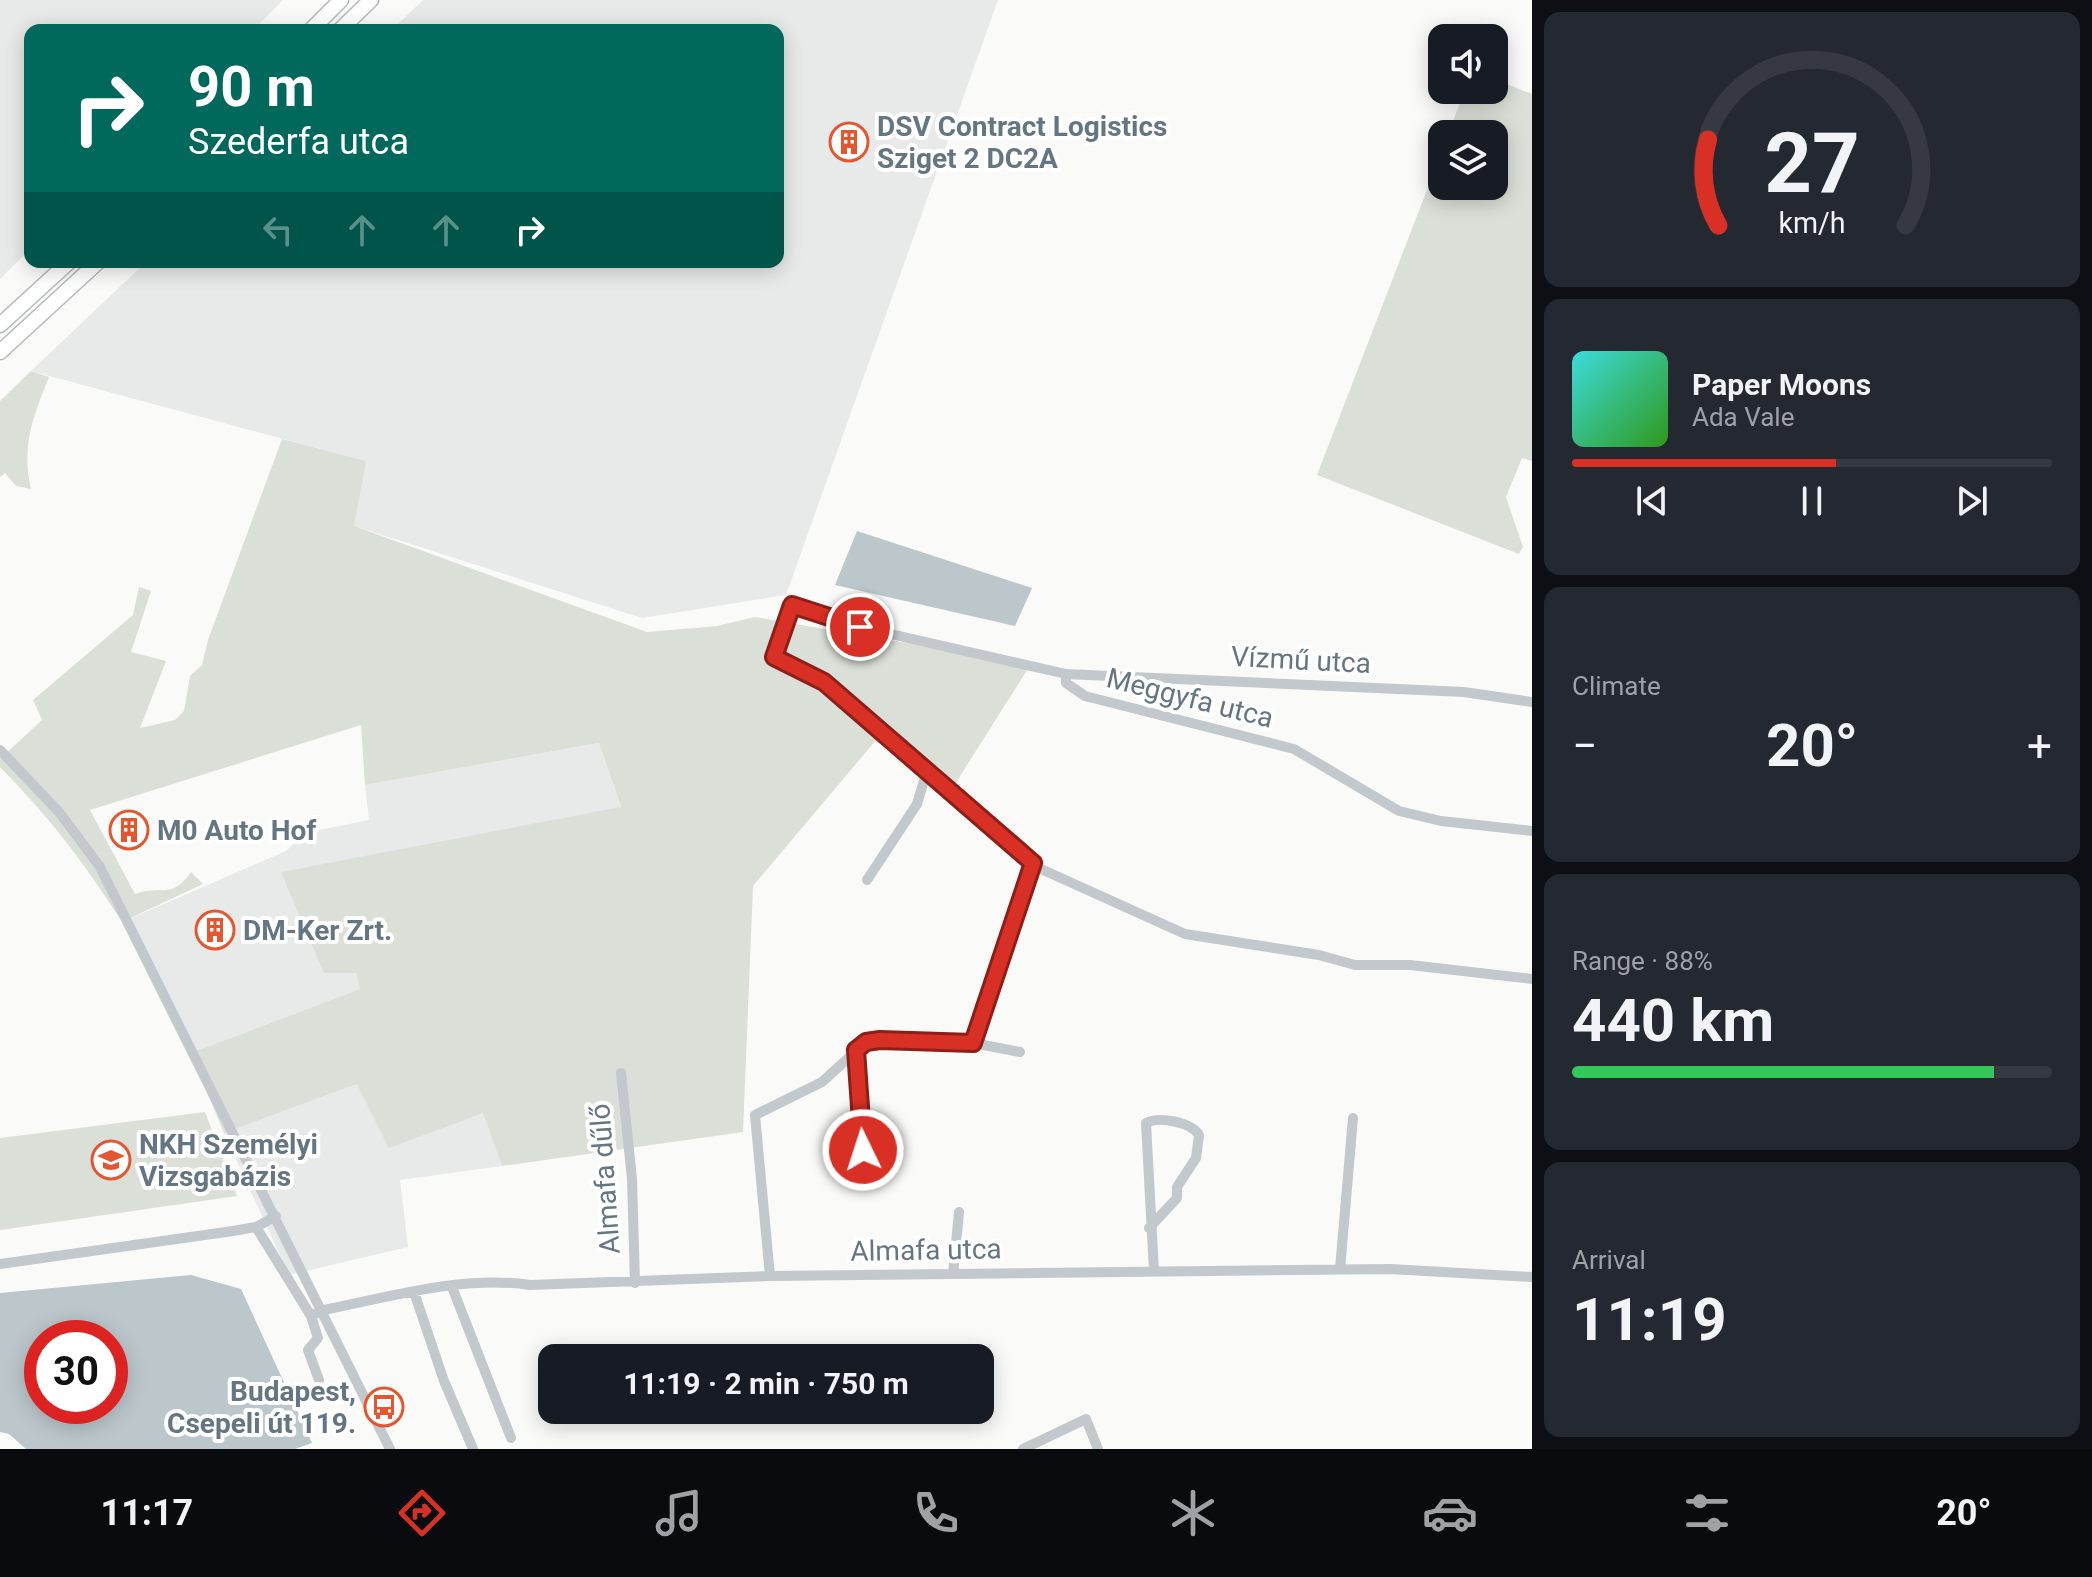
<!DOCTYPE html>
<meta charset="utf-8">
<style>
:root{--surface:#171b24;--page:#242831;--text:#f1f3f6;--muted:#9ea1a6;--line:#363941;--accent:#d93025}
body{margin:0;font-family:Roboto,sans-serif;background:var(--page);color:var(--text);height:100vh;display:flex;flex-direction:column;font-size:30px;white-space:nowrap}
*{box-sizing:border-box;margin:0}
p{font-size:26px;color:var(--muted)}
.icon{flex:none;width:44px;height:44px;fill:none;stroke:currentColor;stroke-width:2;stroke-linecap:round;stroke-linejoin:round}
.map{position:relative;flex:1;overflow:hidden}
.sheet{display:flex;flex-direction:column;gap:12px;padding:12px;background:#0d0f14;width:560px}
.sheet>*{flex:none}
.hud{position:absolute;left:24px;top:24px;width:760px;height:244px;border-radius:16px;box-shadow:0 4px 20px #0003;background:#00695c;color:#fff;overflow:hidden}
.fabs{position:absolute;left:1428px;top:24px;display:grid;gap:16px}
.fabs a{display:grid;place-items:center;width:80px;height:80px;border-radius:16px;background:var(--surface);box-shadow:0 4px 20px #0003;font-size:40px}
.speed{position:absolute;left:24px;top:1320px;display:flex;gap:16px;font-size:40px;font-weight:700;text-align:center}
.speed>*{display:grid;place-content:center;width:104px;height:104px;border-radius:50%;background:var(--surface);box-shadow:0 4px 20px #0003;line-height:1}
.speed .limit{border:12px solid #d22;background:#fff;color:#111}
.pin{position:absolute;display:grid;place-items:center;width:68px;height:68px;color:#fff;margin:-34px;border:4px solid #fff;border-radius:50%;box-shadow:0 2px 8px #0007}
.me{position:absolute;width:88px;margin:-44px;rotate:356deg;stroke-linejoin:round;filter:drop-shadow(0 0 6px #0008)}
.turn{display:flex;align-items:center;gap:28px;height:168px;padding:0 32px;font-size:36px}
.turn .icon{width:104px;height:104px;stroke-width:2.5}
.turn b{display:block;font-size:56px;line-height:68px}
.lanes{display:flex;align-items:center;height:76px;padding:0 32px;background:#0003;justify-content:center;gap:40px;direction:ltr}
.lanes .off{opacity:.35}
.big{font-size:60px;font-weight:700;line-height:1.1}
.sheet .widget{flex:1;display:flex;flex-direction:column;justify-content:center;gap:12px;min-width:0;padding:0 28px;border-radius:16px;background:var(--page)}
.sheet .dial{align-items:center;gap:0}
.dial svg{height:208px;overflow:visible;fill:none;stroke:var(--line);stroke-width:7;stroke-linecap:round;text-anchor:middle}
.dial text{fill:var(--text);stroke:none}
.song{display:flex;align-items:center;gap:24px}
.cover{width:96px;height:96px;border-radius:12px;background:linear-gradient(135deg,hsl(180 70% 55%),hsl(110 70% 35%))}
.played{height:8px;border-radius:4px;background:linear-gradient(90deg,var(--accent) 55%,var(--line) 55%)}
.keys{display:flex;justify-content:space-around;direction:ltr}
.heat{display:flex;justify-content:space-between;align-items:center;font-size:44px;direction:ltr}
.charge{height:12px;border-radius:6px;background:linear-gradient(90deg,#34c759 88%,var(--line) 0)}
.trip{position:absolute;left:538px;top:1344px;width:456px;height:80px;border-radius:16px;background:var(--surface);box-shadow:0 4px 20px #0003;font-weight:700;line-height:80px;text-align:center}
.menu{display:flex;height:128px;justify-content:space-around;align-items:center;background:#090b0e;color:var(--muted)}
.menu .icon{width:56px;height:56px}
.menu .on{color:var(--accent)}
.menu b{font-size:36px;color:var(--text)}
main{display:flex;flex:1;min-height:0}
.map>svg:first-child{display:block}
.built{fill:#e8e9e9}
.green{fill:#dadfd7}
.water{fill:#bbc7cb;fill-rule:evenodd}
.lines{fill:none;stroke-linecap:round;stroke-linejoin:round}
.highway-casing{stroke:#b4b9bd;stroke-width:17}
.minor{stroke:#c3c8cc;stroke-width:10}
.highway{stroke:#fff;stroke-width:14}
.route-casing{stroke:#8d1f18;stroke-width:20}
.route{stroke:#d93025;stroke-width:14}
.labels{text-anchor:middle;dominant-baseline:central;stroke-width:8;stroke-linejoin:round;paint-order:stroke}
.poi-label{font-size:28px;font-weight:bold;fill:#657683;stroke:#fff;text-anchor:start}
.street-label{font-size:28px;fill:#657683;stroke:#fff}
</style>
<main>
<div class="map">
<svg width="1532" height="1449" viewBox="0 0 1532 1449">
<rect width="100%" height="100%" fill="#fafaf8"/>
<path class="built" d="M0,0H283L253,30H30V249L0,279Z
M423,0H998L786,595L642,618L354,526L365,461L31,371L146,262H778V30H392Z
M599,743L621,808L282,872L356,973L360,989L191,1053L122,922L286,851L305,833L369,820L365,785Z
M357,1084L484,1113L502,1166L400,1180L408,1247L289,1275L224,1133Z"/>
<path class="green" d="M1494,79L1532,94V461L1522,458L1506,497L1523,547L1519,554L1317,475L1442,151V186H1494V134H1448L1465,90H1494Z
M31,371L49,377C33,417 21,445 31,489L16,486L5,473L0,477V401Z
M282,439L366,461L354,526L647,632L717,626L755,617L1031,664L948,795L877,739L753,886L743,1132L502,1166L483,1113L389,1148L357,1084L224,1133L191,1053L360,989L356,973H324L281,872L621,807L599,743L365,785L361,725L90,810L135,894C161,884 171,901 191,872L203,884L122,922C83,861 50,818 0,767V759L42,720L33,700L133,615L139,587L151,591L131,652L166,661L140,728L175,720L184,711L190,676L202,665L208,640Z
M205,1112L237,1196L0,1230V1138Z"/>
<path class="water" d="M857,531L1032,588L1015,626L835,585Z
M191,1275L241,1289L312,1443L295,1449H26L9,1434L0,1432V1293ZM42,1338H110V1406H42Z"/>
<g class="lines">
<defs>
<path id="highway" d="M311,30L341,0
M340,30L371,0
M0,325L69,262
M0,352L98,262"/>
</defs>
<use href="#highway" class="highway-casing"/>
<path class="minor" d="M1066,674V683L1085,696L1294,749L1399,811L1441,821L1532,831
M1532,702L1464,692L1066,674L860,627L792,605L773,653L780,662L824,682L926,774L1041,869L1185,934L1319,955L1355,965H1410L1532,979
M0,750L59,812L100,867L390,1449
M867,880L917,804L926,774
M973,1043L1020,1052
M856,1050L863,1150
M621,1073L632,1179L635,1283
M256,1227L311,1316L323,1310C390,1297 462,1275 530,1285L770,1276L1390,1269L1532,1277
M1149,1228L1177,1198V1187L1196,1158L1199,1135C1191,1122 1159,1116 1146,1123L1154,1271
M0,1264L233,1231L256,1227L276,1216
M1340,1269L1353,1118
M953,1274L959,1212
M770,1276L755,1115L822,1082L866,1042L973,1043L1033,863
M452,1287L511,1438
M414,1292L444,1381L473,1449
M311,1316L318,1338L308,1350L319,1380
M1023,1449L1086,1419L1098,1449"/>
<use href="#highway" class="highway"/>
</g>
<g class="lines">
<defs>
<path id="route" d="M860,627L792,605L774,657L824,682L1033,863L973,1043L880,1040L866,1042L856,1050L863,1150"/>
</defs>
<use href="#route" class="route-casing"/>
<use href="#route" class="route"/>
</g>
<defs>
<symbol id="building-ring" viewBox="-11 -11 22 22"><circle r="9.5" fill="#fff" stroke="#e4572e" stroke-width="1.5"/><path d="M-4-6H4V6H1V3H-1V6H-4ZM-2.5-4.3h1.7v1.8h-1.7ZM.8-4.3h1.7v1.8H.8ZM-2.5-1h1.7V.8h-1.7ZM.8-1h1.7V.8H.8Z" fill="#e4572e"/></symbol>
<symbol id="school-ring" viewBox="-11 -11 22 22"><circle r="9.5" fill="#fff" stroke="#e4572e" stroke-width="1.5"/><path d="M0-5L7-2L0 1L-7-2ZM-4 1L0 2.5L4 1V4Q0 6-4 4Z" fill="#e4572e"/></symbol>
<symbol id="bus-ring" viewBox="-11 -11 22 22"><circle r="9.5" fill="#fff" stroke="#e4572e" stroke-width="1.5"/><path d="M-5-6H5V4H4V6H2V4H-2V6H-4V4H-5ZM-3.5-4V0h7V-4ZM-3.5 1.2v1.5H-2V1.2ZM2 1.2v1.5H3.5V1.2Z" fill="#e4572e"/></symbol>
</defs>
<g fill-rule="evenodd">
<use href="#building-ring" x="827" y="120" width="44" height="44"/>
<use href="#building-ring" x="107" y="808" width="44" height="44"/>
<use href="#building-ring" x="193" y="908" width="44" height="44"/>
<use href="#school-ring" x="89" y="1138" width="44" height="44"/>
<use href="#bus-ring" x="362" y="1385" width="44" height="44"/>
</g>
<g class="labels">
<g class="poi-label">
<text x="877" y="126">DSV Contract Logistics<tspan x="877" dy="32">Sziget 2 DC2A</tspan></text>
<text x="157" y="830">M0 Auto Hof</text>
<text x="243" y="930">DM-Ker Zrt.</text>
<text x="139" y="1144">NKH Személyi<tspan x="139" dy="32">Vizsgabázis</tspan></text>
<text x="356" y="1391" text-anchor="end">Budapest,<tspan x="356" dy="32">Csepeli út 119.</tspan></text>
</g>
<g class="street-label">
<text transform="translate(1301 660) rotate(3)">Vízmű utca</text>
<text transform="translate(1190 698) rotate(14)">Meggyfa utca</text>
<text transform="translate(605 1179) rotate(-94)">Almafa dűlő</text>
<text transform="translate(926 1250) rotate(-1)">Almafa utca</text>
</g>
</g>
</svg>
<div class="fabs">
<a><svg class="icon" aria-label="sound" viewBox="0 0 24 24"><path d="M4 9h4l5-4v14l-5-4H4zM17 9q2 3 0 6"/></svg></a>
<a><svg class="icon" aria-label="layers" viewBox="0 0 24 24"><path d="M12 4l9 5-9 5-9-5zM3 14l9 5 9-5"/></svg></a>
</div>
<div class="speed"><div class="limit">30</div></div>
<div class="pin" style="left:860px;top:627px;background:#d93025"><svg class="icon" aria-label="arrive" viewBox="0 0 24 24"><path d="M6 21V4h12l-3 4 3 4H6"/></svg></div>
<svg class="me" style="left:863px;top:1150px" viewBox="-20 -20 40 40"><circle r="17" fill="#d93025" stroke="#fff" stroke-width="3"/><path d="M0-11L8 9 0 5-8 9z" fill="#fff"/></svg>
<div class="trip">11:19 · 2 min · 750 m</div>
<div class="hud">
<div class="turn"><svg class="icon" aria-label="right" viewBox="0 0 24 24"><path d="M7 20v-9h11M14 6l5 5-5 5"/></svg><div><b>90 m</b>Szederfa utca</div></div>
<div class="lanes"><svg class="icon off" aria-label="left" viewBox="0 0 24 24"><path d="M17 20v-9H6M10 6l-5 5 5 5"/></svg><svg class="icon off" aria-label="ahead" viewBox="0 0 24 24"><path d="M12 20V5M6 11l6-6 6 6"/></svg><svg class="icon off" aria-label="ahead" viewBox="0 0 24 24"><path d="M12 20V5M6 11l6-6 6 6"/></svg><svg class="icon" aria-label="right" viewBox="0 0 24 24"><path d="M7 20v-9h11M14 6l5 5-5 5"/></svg></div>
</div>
</div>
<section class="sheet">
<div class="widget dial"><svg viewBox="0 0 100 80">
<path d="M14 69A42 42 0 1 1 86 69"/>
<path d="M14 69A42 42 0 0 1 10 36" stroke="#d93025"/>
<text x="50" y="56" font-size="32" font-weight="700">27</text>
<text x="50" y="72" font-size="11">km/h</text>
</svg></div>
<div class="widget">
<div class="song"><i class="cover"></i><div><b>Paper Moons</b><p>Ada Vale</p></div></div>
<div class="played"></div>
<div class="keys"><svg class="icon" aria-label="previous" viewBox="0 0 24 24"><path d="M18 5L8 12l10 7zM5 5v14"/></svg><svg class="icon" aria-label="pause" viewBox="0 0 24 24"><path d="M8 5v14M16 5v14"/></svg><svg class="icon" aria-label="next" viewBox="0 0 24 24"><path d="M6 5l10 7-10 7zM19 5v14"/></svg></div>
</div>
<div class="widget"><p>Climate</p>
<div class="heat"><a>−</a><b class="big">20°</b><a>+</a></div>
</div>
<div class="widget"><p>Range · 88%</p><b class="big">440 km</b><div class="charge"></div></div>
<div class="widget"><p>Arrival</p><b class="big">11:19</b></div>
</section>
</main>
<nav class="menu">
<b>11:17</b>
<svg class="icon on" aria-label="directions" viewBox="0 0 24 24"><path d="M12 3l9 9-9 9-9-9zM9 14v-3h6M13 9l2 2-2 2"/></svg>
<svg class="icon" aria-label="music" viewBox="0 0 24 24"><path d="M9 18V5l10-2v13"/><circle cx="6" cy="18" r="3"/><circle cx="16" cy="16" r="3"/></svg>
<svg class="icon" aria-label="phone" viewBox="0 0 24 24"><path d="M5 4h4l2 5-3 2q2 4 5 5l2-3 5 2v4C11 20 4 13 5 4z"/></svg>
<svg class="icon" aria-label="climate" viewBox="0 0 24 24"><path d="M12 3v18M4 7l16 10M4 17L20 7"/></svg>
<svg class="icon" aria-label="car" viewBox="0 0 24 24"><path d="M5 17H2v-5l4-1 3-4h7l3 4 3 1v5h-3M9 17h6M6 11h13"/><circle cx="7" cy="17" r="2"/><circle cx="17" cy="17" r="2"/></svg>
<svg class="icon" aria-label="filters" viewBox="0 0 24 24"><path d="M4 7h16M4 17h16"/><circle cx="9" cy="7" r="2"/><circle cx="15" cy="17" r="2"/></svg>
<b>20°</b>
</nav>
